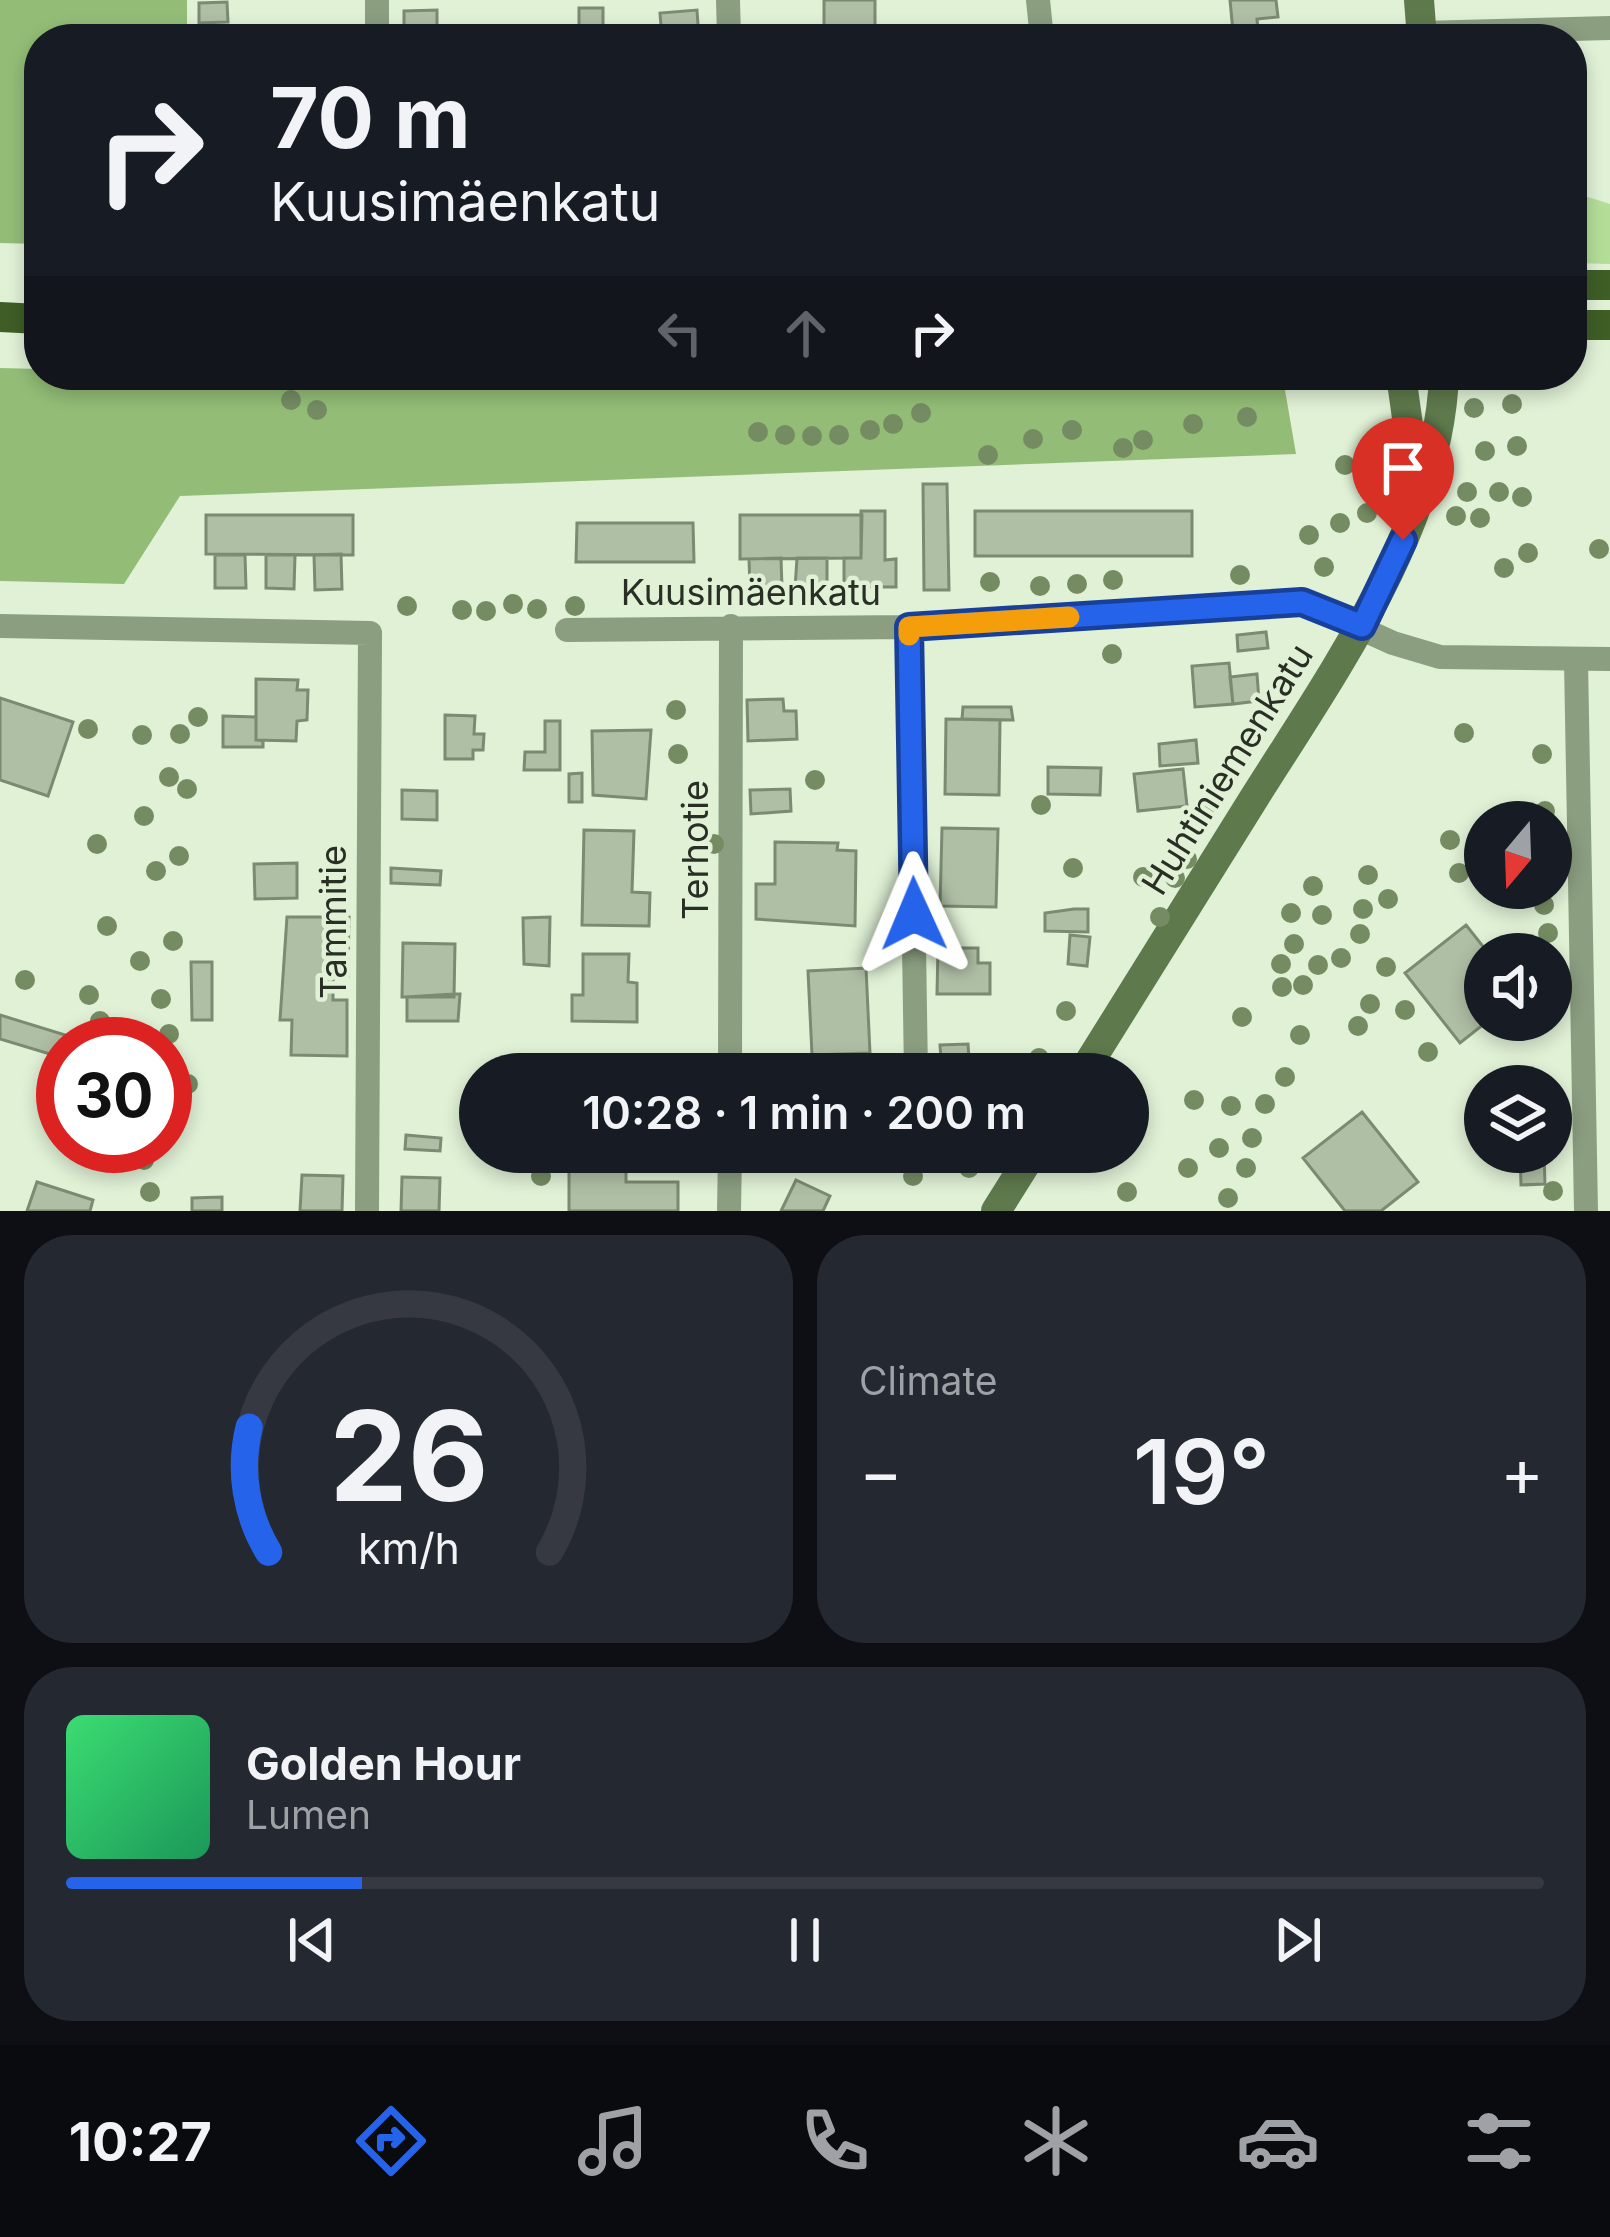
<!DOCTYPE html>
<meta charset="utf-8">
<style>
:root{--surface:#171b24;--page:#242831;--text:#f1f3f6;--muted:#9ea1a6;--line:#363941;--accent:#2563eb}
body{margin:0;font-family:Inter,sans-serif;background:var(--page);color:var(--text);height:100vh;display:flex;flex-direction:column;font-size:45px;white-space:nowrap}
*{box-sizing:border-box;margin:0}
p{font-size:39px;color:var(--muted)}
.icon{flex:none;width:66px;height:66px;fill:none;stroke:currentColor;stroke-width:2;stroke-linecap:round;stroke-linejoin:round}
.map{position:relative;height:1211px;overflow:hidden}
.side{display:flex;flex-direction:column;gap:24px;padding:24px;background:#0d0f14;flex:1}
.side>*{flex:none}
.banner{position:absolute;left:24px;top:24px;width:1563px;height:366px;border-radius:48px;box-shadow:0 6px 18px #0003;background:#171b24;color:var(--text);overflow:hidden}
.needle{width:78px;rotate:199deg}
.controls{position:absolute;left:1464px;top:801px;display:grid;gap:24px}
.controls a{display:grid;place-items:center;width:108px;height:108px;border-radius:50%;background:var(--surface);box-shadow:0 6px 18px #0003;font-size:60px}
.speed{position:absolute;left:36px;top:1017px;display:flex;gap:24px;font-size:60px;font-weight:700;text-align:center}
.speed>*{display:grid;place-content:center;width:156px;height:156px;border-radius:50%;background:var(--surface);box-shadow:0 6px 18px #0003;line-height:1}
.speed .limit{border:18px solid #d22;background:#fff;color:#111}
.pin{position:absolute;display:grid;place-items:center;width:102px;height:102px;color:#fff;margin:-123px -51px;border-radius:50% 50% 50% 0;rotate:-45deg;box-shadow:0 0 12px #0007}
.pin .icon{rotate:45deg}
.me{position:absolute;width:132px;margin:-66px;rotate:359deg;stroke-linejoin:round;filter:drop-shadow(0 0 9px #0008)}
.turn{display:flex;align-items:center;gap:42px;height:252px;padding:0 48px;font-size:54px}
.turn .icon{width:156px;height:156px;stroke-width:2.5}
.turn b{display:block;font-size:84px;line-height:102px}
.lanes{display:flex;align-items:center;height:114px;padding:0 48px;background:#0003;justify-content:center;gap:60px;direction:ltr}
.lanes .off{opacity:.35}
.big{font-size:90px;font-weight:600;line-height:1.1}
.side .tile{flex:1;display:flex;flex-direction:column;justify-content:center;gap:18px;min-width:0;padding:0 42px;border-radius:48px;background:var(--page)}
.side .dial{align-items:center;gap:0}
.dial svg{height:312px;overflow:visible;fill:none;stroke:var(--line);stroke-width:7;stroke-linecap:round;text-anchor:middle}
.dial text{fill:var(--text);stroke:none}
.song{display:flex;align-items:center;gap:36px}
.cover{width:144px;height:144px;border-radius:18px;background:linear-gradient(135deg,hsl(140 70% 55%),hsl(150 70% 35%))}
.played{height:12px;border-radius:6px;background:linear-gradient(90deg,var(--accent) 20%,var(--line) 20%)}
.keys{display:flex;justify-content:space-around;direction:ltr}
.heat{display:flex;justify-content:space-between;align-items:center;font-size:66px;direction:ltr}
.side .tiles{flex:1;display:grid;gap:24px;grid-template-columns:1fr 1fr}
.tile:last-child{grid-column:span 2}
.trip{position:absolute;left:459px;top:1053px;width:690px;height:120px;border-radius:60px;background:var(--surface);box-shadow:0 6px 18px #0003;font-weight:600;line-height:120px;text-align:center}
.dock{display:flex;height:192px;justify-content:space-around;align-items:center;background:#090b0e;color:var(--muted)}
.dock .icon{width:84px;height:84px}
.dock .active{color:var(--accent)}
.dock b{font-size:54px;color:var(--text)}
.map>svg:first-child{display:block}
.green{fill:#b4de98}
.forest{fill:#93bd77}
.building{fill:#afbfa5;stroke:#7b8a72;stroke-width:3}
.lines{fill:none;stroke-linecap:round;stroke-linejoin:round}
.street{stroke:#8b9e80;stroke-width:24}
.secondary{stroke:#5e794c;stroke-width:30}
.primary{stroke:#3e5e26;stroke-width:30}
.tree{fill:#758c63}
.route-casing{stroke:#184099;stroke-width:30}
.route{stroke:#2563eb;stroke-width:21}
.slow{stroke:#f59e0b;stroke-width:21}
.labels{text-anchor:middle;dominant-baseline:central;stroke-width:9;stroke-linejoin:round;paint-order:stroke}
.street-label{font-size:36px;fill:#292f25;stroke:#e0f1d6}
</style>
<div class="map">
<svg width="1610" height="1211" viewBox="0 0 1610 1211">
<rect width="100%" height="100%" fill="#e0f1d6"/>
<path class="green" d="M1572,192L1610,204V264L1572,263Z"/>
<path class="forest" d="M0,0H187V39H39V244L0,243Z
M0,368L39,369V375H400L1285,390L1296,454L180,496L124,584L0,581Z"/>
<path class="building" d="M824,0H875V32L824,31Z
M1230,0H1276L1278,17L1257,19L1258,29L1233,32Z
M227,2L228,22L199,23V3Z
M579,8H603V39H579Z
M437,10V39H404V11Z
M697,10L699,39H662L660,13Z
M1390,26L1392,39H1343V31Z
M923,484H947L949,590H924Z
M861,511H885V560L896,559V587H844V558H861Z
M975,511H1192V556H975Z
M206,515H353V555L206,554Z
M740,515H862L861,558L740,559Z
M577,523H693L694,562H576Z
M341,554L342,589L315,590L314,555Z
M215,555H245L246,588H215Z
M266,555H295L294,589L266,588Z
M781,558L782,588L750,589L749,559Z
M797,558H827V588L795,589Z
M1266,632L1268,648L1238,651L1237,635Z
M1229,663L1233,704L1195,707L1192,666Z
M1257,674L1259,701L1233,704L1230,677Z
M256,679L298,680L297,690H308L307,720L297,721L296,741L256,740Z
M0,698L73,722L48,796L0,780Z
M783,699L784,711H796L797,739L748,741L747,700Z
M963,707H1011L1013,720L962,719Z
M445,715L475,716L474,734H484L483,750H473V759H445Z
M223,716L256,717V740L263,741V747H223Z
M946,719L1000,720L999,795L945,794Z
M545,721H560V770H524L525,752H545Z
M651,730L646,799L593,795L592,731Z
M1196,740L1198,763L1160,766L1159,744Z
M1048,767L1101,768L1100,795L1048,794Z
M1183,769L1187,806L1138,811L1134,774Z
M582,773V802H569V774Z
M790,789L791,811L751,814L750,790Z
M402,790L437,791V820L402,819Z
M942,828L998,829L996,907L940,906Z
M584,830L634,831L632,892L650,893L649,926L582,925Z
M775,842L838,843L837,850L856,851L855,926L756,919V884H775Z
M297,863V898L255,899L254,864Z
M391,868L441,871L440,885L391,883Z
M1074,909H1088V932L1045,931V913Z
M287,917H349L348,976H333V1000H347V1056L291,1055L292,1020H280Z
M550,917L549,966L524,964L523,918Z
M1466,925L1489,954V1020L1460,1043L1405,973Z
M1070,935L1090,937L1087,966L1068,964Z
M403,943L455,944L454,997H402Z
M938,948H978V963H990V994H937Z
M583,954H629L628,982L637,983V1022L572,1021V995H583Z
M191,962H212V1020H192Z
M866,968L870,1053L812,1055L808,971Z
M454,994H460L458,1021H407V997Z
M0,1015L75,1038L74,1044H63V1058L0,1039Z
M968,1044L970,1073L942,1074L940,1045Z
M1362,1112L1418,1182L1381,1211H1345L1303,1158Z
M406,1135L441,1138L440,1151L405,1149Z
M1520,1152H1544L1545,1184L1521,1185Z
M569,1158H626V1182H678V1211H569Z
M302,1175L343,1176L342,1211H300Z
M402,1177L440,1178L439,1211H401Z
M796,1180L830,1196L823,1211H781Z
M37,1182L93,1200L90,1211H27Z
M222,1197V1211H192V1198Z"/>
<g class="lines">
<path class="street" d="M377,0V39
M728,0L729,39
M1038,0L1042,39
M1422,33L1610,28
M0,626L370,633L367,1211
M909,627L916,1074
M567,630L909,627L1302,602L1393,643L1440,657L1610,659
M1576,661L1586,1211
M730,1074L731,626
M729,1211L730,1152"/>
<path class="secondary" d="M1419,0L1422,39
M1401,375L1416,482
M1082,1074C1140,981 1198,888 1256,795C1333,673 1439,524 1444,375
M996,1211L1033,1152"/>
<path class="primary" d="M1572,285H1610
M0,317L39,319
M1572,325H1610"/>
</g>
<g class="tree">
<circle cx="291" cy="400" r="10"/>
<circle cx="1512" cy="404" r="10"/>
<circle cx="1474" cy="408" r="10"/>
<circle cx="317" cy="410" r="10"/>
<circle cx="921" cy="413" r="10"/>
<circle cx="1247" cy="417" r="10"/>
<circle cx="893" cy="424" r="10"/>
<circle cx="1193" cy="424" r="10"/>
<circle cx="870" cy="430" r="10"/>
<circle cx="1072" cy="430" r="10"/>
<circle cx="758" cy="432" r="10"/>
<circle cx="785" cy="435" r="10"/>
<circle cx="839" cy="435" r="10"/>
<circle cx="812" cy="436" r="10"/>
<circle cx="1033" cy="439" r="10"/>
<circle cx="1143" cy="440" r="10"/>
<circle cx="1517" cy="446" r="10"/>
<circle cx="1123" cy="448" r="10"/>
<circle cx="1485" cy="451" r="10"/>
<circle cx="988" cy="455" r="10"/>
<circle cx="1345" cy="465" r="10"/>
<circle cx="1467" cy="492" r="10"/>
<circle cx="1499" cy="492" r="10"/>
<circle cx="1522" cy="497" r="10"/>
<circle cx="1367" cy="513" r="10"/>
<circle cx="1456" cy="516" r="10"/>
<circle cx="1480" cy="518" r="10"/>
<circle cx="1340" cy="523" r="10"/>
<circle cx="1309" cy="535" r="10"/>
<circle cx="1599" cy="549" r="10"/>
<circle cx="1528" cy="553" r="10"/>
<circle cx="1324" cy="567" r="10"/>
<circle cx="1504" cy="568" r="10"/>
<circle cx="1240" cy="575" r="10"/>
<circle cx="1113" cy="580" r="10"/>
<circle cx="990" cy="582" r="10"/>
<circle cx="1077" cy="584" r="10"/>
<circle cx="1040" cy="586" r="10"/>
<circle cx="513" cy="604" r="10"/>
<circle cx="407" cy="606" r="10"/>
<circle cx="575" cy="606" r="10"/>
<circle cx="537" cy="609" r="10"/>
<circle cx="462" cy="610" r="10"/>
<circle cx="486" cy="611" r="10"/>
<circle cx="1112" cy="654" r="10"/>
<circle cx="676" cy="710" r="10"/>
<circle cx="198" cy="717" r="10"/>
<circle cx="88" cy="729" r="10"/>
<circle cx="1464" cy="733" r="10"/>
<circle cx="180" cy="734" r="10"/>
<circle cx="142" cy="735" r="10"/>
<circle cx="678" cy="754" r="10"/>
<circle cx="1542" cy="754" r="10"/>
<circle cx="169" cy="777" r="10"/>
<circle cx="815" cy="780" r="10"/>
<circle cx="187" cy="789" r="10"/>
<circle cx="1041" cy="805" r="10"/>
<circle cx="1545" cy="811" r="10"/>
<circle cx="1204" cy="812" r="10"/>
<circle cx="144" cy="816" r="10"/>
<circle cx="1450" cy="840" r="10"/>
<circle cx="97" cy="844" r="10"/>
<circle cx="714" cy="844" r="10"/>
<circle cx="179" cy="856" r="10"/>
<circle cx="1187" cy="859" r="10"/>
<circle cx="1073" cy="868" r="10"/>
<circle cx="156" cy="871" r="10"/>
<circle cx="1459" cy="873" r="10"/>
<circle cx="1368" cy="875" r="10"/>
<circle cx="1143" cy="877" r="10"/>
<circle cx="1175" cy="878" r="10"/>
<circle cx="1313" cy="886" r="10"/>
<circle cx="1388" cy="899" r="10"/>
<circle cx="1544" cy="905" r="10"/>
<circle cx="1363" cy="909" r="10"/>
<circle cx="1291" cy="913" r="10"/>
<circle cx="1322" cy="915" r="10"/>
<circle cx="1160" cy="917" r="10"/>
<circle cx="107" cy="926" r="10"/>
<circle cx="1548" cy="933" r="10"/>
<circle cx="1360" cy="934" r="10"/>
<circle cx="173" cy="941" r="10"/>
<circle cx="1294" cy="944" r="10"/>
<circle cx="1341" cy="958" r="10"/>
<circle cx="140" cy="961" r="10"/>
<circle cx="1281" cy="964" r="10"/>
<circle cx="1318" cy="965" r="10"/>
<circle cx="1386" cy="967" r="10"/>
<circle cx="25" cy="980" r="10"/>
<circle cx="1303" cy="985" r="10"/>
<circle cx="1282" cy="987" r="10"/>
<circle cx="89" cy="995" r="10"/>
<circle cx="161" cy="999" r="10"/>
<circle cx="1370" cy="1004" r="10"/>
<circle cx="1405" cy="1010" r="10"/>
<circle cx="1066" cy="1011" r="10"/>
<circle cx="1242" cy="1017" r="10"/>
<circle cx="100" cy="1021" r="10"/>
<circle cx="1358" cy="1026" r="10"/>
<circle cx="169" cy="1034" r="10"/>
<circle cx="1300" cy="1035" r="10"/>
<circle cx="1428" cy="1052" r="10"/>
<circle cx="1039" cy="1058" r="10"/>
<circle cx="712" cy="1063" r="10"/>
<circle cx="1285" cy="1077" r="10"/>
<circle cx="188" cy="1084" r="10"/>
<circle cx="1194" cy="1100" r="10"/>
<circle cx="1265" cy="1104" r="10"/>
<circle cx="1231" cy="1106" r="10"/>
<circle cx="1252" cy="1138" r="10"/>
<circle cx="1219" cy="1148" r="10"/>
<circle cx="144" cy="1160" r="10"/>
<circle cx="969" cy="1168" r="10"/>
<circle cx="1188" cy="1168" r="10"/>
<circle cx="1246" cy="1168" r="10"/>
<circle cx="541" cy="1176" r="10"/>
<circle cx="913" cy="1176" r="10"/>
<circle cx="1553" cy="1191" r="10"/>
<circle cx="150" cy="1192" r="10"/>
<circle cx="1127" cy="1192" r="10"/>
<circle cx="1228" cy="1198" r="10"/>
</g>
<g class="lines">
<defs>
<path id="route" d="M914,914L909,627L1302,602L1362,626L1403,540"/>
</defs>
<use href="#route" class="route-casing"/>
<use href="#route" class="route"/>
<path class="slow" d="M909,635V627L1069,617"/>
</g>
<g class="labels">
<g class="street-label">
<text x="751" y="592">Kuusimäenkatu</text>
<text transform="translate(1227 769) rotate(-58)">Huhtiniemenkatu</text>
<text transform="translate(695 850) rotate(-90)">Terhotie</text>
<text transform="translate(333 922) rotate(-90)">Tammitie</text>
</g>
</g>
</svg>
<div class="controls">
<a><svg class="needle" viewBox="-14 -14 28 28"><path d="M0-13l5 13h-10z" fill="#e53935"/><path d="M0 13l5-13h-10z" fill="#9ea1a6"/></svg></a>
<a><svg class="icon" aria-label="sound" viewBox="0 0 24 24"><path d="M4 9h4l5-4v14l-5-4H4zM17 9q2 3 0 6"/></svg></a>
<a><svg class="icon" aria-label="layers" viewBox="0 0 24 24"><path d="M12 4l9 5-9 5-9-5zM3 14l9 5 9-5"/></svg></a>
</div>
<div class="speed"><div class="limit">30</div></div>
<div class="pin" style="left:1403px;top:540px;background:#d93025"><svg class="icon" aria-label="arrive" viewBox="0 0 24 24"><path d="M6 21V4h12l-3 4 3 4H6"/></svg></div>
<svg class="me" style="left:914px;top:914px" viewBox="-20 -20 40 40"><path d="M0-17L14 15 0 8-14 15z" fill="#2563eb" stroke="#fff" stroke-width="4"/></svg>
<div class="trip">10:28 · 1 min · 200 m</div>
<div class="banner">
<div class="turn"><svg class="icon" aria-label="right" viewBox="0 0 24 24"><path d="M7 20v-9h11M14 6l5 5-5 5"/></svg><div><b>70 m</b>Kuusimäenkatu</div></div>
<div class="lanes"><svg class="icon off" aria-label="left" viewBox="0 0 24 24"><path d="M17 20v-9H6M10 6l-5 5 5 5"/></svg><svg class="icon off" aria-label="ahead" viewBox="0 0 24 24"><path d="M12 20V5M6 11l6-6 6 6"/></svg><svg class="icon" aria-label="right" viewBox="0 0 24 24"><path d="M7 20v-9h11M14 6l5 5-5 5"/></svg></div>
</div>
</div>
<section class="side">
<div class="tiles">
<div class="tile dial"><svg viewBox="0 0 100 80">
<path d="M14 69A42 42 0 1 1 86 69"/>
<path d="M14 69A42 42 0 0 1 9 37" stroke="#2563eb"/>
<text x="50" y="56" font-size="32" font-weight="700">26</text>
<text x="50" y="72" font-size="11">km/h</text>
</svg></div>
<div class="tile"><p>Climate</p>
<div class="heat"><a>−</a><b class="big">19°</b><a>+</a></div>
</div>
<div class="tile">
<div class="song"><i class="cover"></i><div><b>Golden Hour</b><p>Lumen</p></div></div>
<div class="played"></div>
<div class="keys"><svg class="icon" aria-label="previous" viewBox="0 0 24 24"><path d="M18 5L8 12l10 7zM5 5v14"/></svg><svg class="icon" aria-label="pause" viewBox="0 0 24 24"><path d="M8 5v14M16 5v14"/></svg><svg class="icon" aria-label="next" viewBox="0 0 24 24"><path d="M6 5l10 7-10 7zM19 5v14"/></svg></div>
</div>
</div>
</section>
<nav class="dock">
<b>10:27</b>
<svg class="icon active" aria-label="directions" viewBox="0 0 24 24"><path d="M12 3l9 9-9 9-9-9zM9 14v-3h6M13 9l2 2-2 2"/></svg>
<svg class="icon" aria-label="music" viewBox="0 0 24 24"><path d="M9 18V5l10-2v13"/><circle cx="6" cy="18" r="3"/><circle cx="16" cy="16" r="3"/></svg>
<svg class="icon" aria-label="phone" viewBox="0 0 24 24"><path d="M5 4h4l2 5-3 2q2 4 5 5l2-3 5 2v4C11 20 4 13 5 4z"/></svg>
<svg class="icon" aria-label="climate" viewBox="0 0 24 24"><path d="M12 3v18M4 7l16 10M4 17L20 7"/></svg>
<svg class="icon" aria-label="car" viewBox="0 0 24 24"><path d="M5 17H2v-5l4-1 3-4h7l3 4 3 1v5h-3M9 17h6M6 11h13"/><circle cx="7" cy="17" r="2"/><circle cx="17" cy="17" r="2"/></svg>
<svg class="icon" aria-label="filters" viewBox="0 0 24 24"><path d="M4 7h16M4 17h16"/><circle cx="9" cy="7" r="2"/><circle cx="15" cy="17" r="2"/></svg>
</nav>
